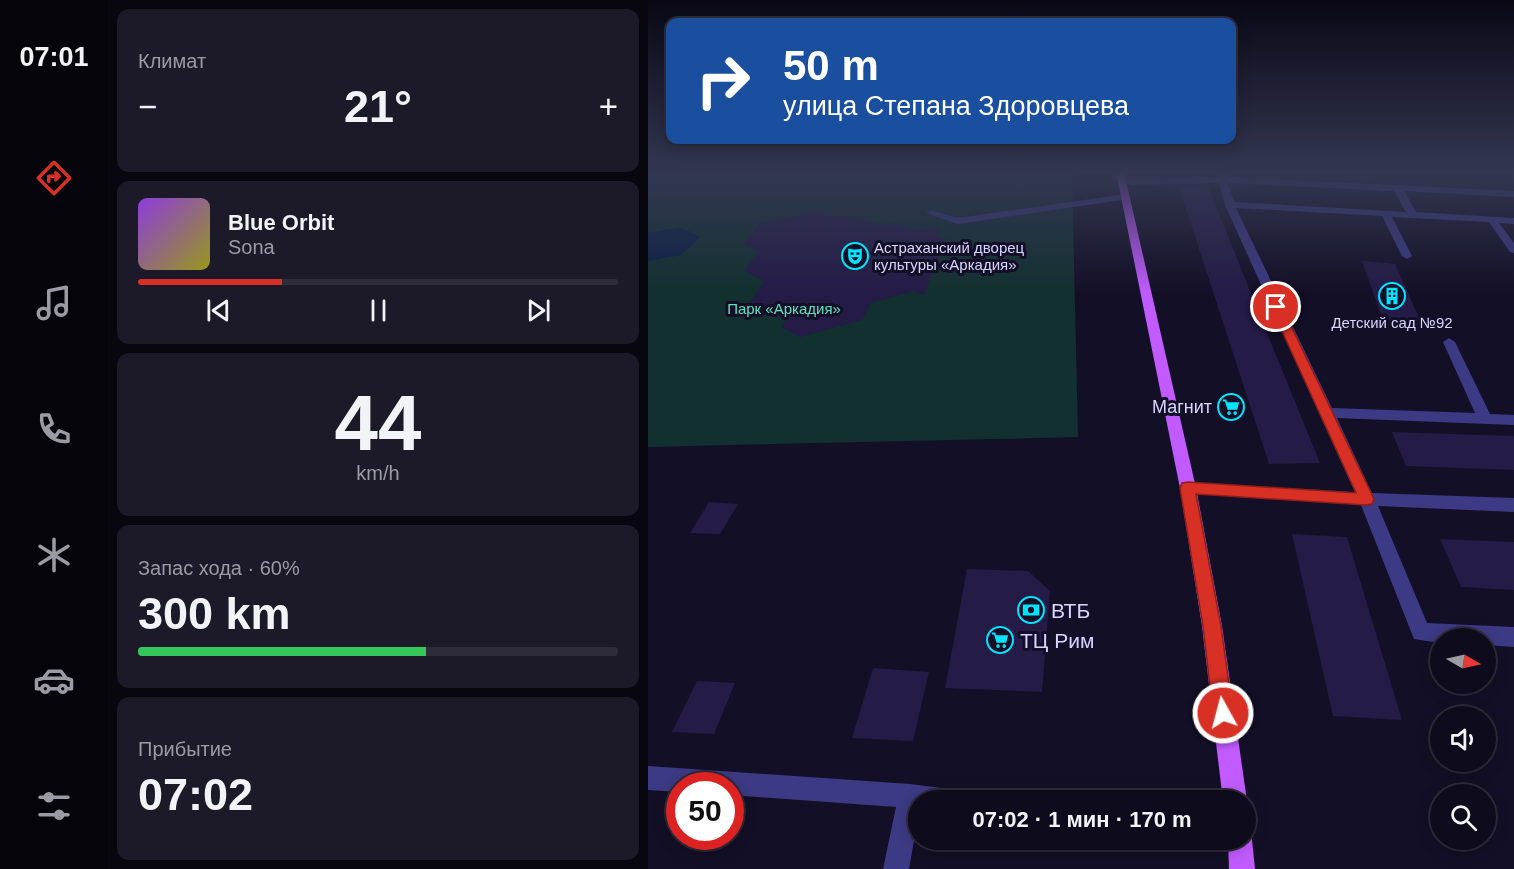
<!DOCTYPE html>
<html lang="ru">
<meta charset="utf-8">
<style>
:root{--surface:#0e0b1c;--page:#1c1929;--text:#f1f3f6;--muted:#9b9ba3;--line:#2e2b3b;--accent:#d93025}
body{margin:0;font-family:Arial,sans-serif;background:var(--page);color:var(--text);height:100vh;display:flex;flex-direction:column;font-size:22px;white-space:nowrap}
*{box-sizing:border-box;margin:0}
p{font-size:20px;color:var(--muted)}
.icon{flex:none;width:33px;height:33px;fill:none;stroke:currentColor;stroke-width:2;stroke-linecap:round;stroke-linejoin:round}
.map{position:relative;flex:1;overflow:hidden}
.side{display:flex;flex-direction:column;gap:9px;padding:9px;background:#08060f;width:540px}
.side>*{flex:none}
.guide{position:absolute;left:18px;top:18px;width:570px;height:126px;border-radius:12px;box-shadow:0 3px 15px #0003,0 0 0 2px var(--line);background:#1a4fa0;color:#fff;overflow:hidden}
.needle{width:39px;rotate:99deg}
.tools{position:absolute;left:782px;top:628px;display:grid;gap:12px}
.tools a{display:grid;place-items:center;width:66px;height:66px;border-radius:50%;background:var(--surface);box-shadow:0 3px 15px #0003,0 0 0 2px var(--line);font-size:30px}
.speed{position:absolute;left:18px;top:772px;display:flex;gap:12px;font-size:30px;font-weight:700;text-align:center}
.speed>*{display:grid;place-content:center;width:78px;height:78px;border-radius:50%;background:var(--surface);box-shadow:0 3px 15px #0003,0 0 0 2px var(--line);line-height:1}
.speed .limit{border:9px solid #d22;background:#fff;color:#111}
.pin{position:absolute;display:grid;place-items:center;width:51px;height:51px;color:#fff;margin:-26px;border:3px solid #fff;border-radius:50%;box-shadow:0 2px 6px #0007}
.me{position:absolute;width:66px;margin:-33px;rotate:353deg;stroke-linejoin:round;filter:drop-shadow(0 0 4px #0008)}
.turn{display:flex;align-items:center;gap:21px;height:126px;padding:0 18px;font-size:27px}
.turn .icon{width:78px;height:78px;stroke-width:2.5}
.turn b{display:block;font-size:42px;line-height:51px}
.big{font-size:45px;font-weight:800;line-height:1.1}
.side .card{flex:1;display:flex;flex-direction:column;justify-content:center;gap:9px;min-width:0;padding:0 21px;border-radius:12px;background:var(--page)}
.side .dial{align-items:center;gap:0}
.dial b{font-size:78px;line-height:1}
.song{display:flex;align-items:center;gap:18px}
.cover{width:72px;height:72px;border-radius:9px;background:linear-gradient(135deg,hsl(270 70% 55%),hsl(60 70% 35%))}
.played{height:6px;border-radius:3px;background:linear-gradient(90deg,var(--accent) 30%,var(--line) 30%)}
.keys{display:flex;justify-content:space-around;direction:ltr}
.heat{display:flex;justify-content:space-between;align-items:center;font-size:33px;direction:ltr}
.charge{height:9px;border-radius:4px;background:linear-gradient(90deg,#34c759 60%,var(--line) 0)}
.trip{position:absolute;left:260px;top:790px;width:348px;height:60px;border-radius:30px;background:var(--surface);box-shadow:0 3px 15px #0003,0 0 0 2px var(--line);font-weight:800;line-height:60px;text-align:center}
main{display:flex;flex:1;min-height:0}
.menu{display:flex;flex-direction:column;width:108px;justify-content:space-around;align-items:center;background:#06040b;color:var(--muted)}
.menu .icon{width:42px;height:42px}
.menu .on{color:var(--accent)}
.menu b{font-size:27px;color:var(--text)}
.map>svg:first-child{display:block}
.green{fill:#12302f}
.water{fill:#0a1f44}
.building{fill:#241b47}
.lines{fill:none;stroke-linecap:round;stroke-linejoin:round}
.minor{fill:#3d3a85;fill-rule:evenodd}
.major{fill:#c25bff;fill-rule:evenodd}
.route{fill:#d93025;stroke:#8d1f18;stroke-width:1.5}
.labels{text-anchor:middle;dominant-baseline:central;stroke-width:6;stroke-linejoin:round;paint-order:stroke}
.far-poi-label{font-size:15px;fill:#d9d4ff;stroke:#130f26;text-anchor:start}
.far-park-label{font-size:15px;fill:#5fe0c0;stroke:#130f26}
.poi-label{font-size:18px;fill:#d9d4ff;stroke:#130f26;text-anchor:end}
.near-poi-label{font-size:21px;fill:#d9d4ff;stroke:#130f26;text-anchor:start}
</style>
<main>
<nav class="menu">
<b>07:01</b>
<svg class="icon on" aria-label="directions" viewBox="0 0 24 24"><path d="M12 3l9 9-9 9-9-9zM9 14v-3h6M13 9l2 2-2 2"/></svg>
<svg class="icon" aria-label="music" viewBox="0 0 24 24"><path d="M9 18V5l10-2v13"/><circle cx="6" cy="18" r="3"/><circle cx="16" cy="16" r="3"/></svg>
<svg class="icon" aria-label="phone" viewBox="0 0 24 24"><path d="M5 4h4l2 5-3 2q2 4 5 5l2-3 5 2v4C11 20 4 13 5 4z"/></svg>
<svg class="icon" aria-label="climate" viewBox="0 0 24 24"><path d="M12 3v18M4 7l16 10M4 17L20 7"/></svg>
<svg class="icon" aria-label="car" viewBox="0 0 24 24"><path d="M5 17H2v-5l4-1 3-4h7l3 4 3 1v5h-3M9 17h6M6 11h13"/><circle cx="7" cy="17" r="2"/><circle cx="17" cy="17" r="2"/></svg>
<svg class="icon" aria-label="filters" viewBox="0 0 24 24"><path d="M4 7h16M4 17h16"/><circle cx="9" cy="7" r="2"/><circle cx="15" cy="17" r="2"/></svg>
</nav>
<section class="side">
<div class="card"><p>Климат</p>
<div class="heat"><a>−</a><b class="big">21°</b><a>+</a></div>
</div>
<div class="card">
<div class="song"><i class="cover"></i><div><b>Blue Orbit</b><p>Sona</p></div></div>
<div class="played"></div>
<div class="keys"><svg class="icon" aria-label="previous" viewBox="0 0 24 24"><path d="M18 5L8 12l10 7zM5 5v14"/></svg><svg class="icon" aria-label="pause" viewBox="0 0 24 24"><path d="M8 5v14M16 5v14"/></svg><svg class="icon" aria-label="next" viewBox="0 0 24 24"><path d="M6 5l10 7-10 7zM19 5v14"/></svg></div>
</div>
<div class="card dial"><b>44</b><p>km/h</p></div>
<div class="card"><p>Запас хода · 60%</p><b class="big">300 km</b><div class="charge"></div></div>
<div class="card"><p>Прибытие</p><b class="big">07:02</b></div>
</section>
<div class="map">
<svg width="866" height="869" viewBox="0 0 866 869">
<rect width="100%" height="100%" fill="#130f26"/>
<path class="green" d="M0,172H424L430,437L0,447Z"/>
<path class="water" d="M33,227L52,237L33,255L0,261V233Z"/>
<path class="building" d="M560,186L612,316L672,463L621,464L531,187Z
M170,212L187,217L195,215L237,225L244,223L269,231L290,227L288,236L297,239L276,295L265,291L223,303L214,320L152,337L133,327L138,320L102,302L116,282L96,270L112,251L96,245L112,223Z
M714,261L747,264L776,329L737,326Z
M744,432L866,436V470L758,466Z
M61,502L90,504L72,534L42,533Z
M644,534L699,537L754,720L685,716Z
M792,539L866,542V590L813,587Z
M319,569L380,571L402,591L394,692L297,688Z
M225,668L281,672L265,741L204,738Z
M49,681L87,683L66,734L24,732Z"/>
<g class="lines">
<path class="minor" d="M569,172H577L579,177L866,191V197L756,191L768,212L866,218V224L851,223L866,243V253L862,252L841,222L744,217L764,256L759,259L754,256L734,216L588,208L684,408L827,413L795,342L801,338L807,342L842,414L866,415V425L689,418L724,493L866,498V512L730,506L779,623L866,627V647L837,645V639H792V643L766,639L713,505L534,493L532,488L534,483L540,482L707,492L577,205L571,183L474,185L470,182L474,179L570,177ZM580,183L746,191L758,212L586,202Z
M478,194L481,195V199L310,224L278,213L283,210L310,218Z
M0,766L262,784L301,789L309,793L313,801H270V818L261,869H235L248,807L82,795V786H32V792L0,790Z"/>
<path class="major" d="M468,172H476L548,488L574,626L599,801L597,806V801H575L554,626L532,488Z
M597,830L601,831L604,840L607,869H581L580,840H597Z"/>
</g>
<linearGradient id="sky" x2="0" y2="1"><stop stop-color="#0a0815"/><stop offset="0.59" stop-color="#333752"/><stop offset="1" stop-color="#333752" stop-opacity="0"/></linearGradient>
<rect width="866" height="294" fill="url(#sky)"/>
<path class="route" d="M624,304H628L634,307L726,499L724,504L718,505L548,494L573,626L585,713L582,720L575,723L568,720L565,713L555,626L532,488L534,483L540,482L708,493L623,307Z"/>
<defs>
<symbol id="theatre-ring" viewBox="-11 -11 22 22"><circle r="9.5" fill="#130f26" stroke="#00e5ff" stroke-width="1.5"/><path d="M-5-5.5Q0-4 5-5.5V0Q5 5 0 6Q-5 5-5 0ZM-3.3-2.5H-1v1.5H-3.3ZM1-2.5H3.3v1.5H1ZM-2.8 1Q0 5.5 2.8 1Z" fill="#00e5ff"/></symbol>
<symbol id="building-ring" viewBox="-11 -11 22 22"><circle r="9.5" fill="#130f26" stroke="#00e5ff" stroke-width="1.5"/><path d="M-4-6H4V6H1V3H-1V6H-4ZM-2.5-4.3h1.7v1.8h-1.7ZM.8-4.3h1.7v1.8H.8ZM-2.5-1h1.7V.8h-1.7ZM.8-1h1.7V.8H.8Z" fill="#00e5ff"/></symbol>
<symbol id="supermarket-ring" viewBox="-11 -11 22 22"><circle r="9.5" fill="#130f26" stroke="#00e5ff" stroke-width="1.5"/><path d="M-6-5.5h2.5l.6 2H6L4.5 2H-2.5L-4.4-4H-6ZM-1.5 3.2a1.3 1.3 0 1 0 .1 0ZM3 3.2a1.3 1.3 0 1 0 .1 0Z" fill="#00e5ff"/></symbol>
<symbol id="bank-ring" viewBox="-11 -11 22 22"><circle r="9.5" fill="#130f26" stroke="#00e5ff" stroke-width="1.5"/><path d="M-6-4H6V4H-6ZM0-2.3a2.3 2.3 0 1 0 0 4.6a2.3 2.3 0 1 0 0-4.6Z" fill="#00e5ff"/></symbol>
</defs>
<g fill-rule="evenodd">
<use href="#theatre-ring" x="192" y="241" width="30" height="30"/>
<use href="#building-ring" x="729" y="281" width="30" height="30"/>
<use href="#supermarket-ring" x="568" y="392" width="30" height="30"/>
<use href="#bank-ring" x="368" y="595" width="30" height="30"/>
<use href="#supermarket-ring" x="337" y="625" width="30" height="30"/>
</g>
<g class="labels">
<g class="far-poi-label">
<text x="226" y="247">Астраханский дворец<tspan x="226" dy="17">культуры «Аркадия»</tspan></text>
<text x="744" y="322" text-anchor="middle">Детский сад №92</text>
</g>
<g class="far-park-label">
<text x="136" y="308">Парк «Аркадия»</text>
</g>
<g class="poi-label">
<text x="564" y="407">Магнит</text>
</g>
<g class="near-poi-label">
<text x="403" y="610">ВТБ</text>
<text x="372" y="640">ТЦ Рим</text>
</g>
</g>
</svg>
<div class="tools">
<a><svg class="needle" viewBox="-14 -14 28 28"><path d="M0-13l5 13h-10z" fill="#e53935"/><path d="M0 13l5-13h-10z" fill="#9b9ba3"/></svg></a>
<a><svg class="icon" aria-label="sound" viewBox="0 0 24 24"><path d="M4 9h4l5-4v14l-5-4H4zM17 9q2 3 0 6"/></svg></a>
<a><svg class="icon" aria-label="search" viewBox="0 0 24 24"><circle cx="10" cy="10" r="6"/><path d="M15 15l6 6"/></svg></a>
</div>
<div class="speed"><div class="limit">50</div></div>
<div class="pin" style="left:628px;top:307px;background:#d93025"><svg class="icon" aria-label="arrive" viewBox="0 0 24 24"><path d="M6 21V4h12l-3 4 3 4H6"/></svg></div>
<svg class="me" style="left:575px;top:713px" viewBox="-20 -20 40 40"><circle r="17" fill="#d93025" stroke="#fff" stroke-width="3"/><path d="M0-11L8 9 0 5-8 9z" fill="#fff"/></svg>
<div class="trip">07:02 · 1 мин · 170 m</div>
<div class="guide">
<div class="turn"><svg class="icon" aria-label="right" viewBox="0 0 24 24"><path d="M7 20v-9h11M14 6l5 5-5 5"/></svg><div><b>50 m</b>улица Степана Здоровцева</div></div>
</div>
</div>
</main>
